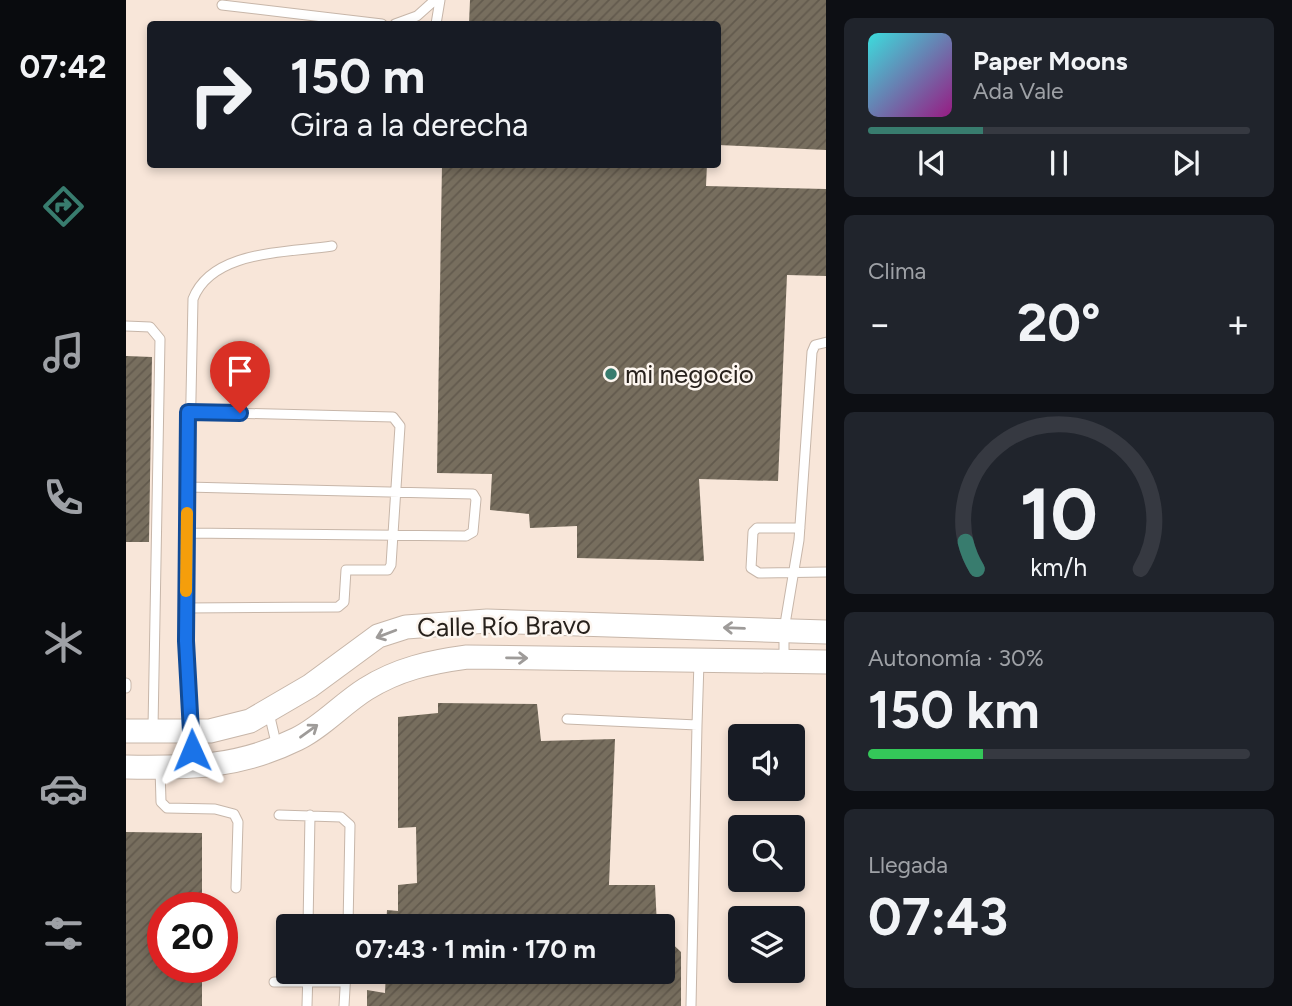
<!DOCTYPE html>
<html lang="es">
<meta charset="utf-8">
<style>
:root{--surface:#171b24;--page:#20242c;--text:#f1f3f6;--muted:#9ea1a6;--line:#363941;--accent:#387c6e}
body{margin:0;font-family:Figtree,sans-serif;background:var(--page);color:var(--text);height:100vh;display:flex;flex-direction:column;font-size:26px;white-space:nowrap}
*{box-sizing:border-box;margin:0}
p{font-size:23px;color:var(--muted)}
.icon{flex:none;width:38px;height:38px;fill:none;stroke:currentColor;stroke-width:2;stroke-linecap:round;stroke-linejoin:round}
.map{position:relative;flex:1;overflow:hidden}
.drawer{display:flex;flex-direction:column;gap:18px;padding:18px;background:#0d0f14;width:466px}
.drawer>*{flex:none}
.hud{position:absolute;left:21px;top:21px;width:574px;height:147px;border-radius:7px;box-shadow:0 4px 10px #0003;background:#171b24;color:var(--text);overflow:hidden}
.tools{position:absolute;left:602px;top:724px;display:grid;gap:14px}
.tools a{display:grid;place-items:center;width:77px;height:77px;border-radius:7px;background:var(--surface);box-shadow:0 4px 10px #0003;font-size:35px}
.speed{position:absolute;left:21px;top:892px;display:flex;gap:14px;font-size:35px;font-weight:700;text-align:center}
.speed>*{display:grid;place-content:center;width:91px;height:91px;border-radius:50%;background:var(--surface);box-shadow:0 4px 10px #0003;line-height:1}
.speed .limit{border:10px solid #d22;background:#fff;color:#111}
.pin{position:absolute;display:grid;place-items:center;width:60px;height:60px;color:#fff;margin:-72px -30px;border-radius:50% 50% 50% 0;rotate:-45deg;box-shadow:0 0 7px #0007}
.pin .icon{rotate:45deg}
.me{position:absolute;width:77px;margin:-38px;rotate:359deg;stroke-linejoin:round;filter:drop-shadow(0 0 5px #0008)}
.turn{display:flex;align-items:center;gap:24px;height:147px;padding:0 28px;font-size:32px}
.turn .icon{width:91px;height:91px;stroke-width:2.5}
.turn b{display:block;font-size:49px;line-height:60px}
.big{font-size:52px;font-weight:700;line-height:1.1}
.drawer .tile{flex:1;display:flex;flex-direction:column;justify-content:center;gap:10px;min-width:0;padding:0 24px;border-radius:10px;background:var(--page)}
.drawer .dial{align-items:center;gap:0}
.dial svg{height:182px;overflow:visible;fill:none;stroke:var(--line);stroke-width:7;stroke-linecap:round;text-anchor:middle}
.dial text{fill:var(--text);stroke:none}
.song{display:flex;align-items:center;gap:21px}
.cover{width:84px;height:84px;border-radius:10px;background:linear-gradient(135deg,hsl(180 70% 55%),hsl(310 70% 35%))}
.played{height:7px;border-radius:4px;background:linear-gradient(90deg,var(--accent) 30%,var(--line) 30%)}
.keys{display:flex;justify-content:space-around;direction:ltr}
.heat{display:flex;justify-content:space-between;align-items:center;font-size:38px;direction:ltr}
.charge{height:10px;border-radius:5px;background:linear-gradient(90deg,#34c759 30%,var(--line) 0)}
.trip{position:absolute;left:150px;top:914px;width:399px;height:70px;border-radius:7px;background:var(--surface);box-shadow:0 4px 10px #0003;font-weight:700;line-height:70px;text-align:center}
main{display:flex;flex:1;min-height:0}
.menu{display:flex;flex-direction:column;width:126px;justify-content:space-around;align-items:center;background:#090b0e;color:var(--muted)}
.menu .icon{width:49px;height:49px}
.menu .current{color:var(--accent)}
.menu b{font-size:32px;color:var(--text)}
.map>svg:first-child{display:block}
.building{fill:url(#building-hatch)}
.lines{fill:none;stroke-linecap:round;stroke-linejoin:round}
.service-casing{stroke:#c7b6a9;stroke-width:11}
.tertiary-casing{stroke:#c7b6a9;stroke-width:25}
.service{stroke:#fff;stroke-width:9}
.tertiary{stroke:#fff;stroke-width:23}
.oneway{stroke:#9e9b99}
.route-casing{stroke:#114b97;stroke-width:18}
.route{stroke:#1a73e8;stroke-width:12}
.slow{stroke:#f59e0b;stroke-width:12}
.poi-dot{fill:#387c6e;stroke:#fdf6f0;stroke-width:2.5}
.labels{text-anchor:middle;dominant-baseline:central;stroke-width:5;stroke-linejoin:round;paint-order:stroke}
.poi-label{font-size:26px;fill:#27211c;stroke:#fdf6f0;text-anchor:start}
.street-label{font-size:26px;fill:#27211c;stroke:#fdf6f0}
</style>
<main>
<nav class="menu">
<b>07:42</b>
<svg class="icon current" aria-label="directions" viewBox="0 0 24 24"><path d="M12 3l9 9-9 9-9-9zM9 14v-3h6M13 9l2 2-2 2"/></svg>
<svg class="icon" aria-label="music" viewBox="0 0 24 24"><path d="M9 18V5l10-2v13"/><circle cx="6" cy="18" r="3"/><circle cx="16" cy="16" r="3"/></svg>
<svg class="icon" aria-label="phone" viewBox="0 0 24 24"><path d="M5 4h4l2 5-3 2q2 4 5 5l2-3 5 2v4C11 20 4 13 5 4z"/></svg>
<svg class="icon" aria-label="climate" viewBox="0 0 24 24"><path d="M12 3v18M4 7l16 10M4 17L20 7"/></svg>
<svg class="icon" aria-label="car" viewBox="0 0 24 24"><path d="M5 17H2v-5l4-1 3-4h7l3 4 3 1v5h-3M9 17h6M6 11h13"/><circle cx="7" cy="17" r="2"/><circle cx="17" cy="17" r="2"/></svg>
<svg class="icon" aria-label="filters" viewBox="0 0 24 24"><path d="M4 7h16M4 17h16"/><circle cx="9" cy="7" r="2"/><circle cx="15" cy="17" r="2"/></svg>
</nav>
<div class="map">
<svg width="701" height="1006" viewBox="0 0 701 1006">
<defs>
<pattern id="building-hatch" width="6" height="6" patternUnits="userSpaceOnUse" patternTransform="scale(1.75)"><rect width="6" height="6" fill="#776e5e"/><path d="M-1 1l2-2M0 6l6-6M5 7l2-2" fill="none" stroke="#625a4d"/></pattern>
</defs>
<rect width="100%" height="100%" fill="#f8e6d9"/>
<path class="building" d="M344,0H701V150L592,145V24H343Z
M316,164H581L580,186L701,189V276L661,275L652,481L573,479L578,561L451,558V526L404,528L403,514L364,510L366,474L311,473Z
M0,356L26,357L23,542H0Z
M312,703L411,704L415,741L489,739L483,885H529L531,926H260L261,910L272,911V885L291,883L290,827L272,828V717L312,713Z
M0,832L76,833V908H37V968H76V1006H0Z
M537,935L555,952V1006H241V990L259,993L260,971H537Z"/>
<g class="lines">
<defs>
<path id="service" d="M96,5L256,24
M269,24L291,16L309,0
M310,24L314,0
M0,326L24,327L34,339L27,728
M674,528H631L627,532L625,568L633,573L701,572
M61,533L340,536L347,532L350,499L347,494L61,487
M60,608L212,607L218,602L220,570H262L265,565L274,426L267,417L62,412
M658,660V630L673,540L686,352L689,345L701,342
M0,683V688
M143,713L151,747
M441,719L571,725L573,662
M65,765L67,733L60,641L67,299C86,250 160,253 206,246
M34,767L35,802L41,808L89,809L108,814L112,822L110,888
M153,815L215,817L224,825L222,926
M182,926L184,815
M148,982H219
M181,1006L182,971
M218,1006L220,971
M565,1006L571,725"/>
<path id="tertiary" d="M0,731H84L124,721L184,686L252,636L280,627L361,621L701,632
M0,767C64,768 112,768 171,739C196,727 216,704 240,689C272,669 304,662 341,657L701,662"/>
</defs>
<use href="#service" class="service-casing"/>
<use href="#tertiary" class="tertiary-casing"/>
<use href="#service" class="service"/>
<use href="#tertiary" class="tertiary"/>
</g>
<defs><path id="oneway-shaft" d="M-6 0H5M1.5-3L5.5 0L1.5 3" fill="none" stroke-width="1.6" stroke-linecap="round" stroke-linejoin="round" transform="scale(1.75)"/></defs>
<g class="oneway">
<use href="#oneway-shaft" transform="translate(608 628) rotate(-178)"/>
<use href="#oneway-shaft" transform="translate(260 634) rotate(159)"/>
<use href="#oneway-shaft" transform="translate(391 658) rotate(1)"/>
<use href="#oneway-shaft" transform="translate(183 731) rotate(-36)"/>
</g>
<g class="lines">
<defs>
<path id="route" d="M66,750L60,641L62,412L114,413"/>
</defs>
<use href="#route" class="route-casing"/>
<use href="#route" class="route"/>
<path class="slow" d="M60,591L61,513"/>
</g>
<circle class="poi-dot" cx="485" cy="374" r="7"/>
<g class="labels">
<g class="poi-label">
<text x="499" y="374">mi negocio</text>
</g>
<g class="street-label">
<text transform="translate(378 626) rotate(-1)">Calle Río Bravo</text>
</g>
</g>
</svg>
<div class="tools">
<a><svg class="icon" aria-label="sound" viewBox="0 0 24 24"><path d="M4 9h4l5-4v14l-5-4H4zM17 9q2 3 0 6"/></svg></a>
<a><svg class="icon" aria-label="search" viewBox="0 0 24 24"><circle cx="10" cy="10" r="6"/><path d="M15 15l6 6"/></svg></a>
<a><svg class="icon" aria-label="layers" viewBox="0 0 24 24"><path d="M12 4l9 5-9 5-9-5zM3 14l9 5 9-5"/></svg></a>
</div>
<div class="speed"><div class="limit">20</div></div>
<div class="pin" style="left:114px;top:413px;background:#d93025"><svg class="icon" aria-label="arrive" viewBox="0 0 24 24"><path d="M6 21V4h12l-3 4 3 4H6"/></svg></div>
<svg class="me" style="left:66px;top:750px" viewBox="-20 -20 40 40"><path d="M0-17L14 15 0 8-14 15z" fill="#1a73e8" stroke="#fff" stroke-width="4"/></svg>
<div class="trip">07:43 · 1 min · 170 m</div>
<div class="hud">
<div class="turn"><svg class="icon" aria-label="right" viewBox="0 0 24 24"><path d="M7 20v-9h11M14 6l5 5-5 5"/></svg><div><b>150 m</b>Gira a la derecha</div></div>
</div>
</div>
<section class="drawer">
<div class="tile">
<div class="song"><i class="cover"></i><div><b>Paper Moons</b><p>Ada Vale</p></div></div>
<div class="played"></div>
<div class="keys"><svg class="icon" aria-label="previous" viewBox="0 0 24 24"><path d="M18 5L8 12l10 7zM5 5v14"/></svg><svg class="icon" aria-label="pause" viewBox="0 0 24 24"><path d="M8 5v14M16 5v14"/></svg><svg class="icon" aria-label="next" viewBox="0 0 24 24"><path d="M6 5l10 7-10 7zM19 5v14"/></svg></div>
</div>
<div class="tile"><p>Clima</p>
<div class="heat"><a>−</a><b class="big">20°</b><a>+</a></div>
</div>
<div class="tile dial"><svg viewBox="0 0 100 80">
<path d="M14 69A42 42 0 1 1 86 69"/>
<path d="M14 69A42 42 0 0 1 9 57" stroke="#387c6e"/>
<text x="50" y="56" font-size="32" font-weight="700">10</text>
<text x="50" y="72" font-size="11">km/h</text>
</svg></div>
<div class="tile"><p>Autonomía · 30%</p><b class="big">150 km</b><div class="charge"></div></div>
<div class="tile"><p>Llegada</p><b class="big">07:43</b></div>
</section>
</main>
